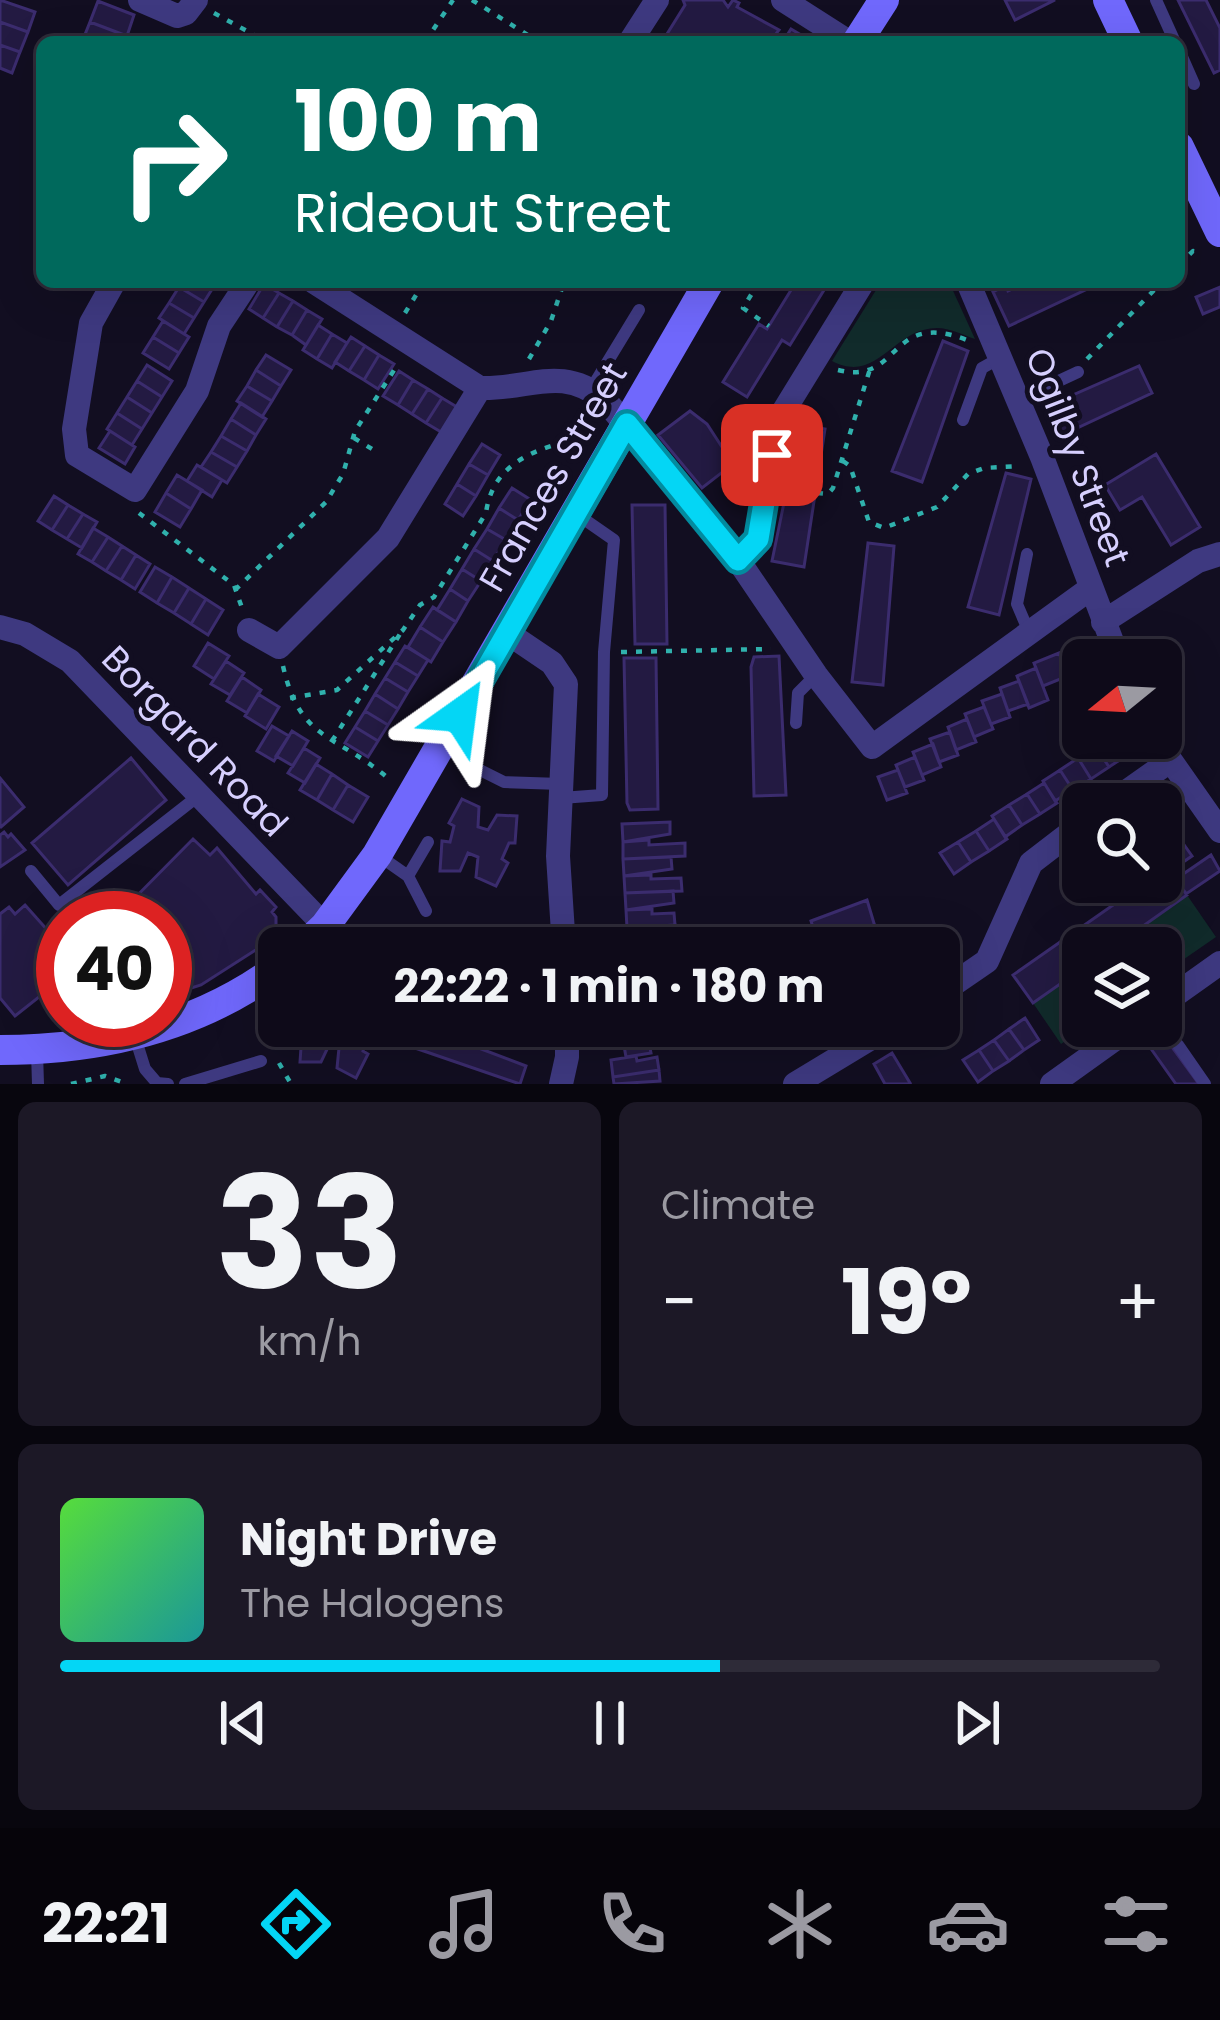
<!DOCTYPE html>
<meta charset="utf-8">
<style>
:root{--surface:#0e0a19;--page:#1c1826;--text:#f1f3f6;--muted:#9b9aa2;--line:#2e2b38;--accent:#04d6f5}
body{margin:0;font-family:Poppins,sans-serif;background:var(--page);color:var(--text);height:100vh;display:flex;flex-direction:column;font-size:45px;white-space:nowrap}
*{box-sizing:border-box;margin:0}
p{font-size:39px;color:var(--muted)}
.icon{flex:none;width:66px;height:66px;fill:none;stroke:currentColor;stroke-width:2;stroke-linecap:round;stroke-linejoin:round}
.map{position:relative;height:1084px;overflow:hidden}
.details{display:flex;flex-direction:column;gap:18px;padding:18px;background:#08060e;flex:1}
.details>*{flex:none}
.guide{position:absolute;left:36px;top:36px;width:1149px;height:252px;border-radius:18px;box-shadow:0 12px 48px #0002,0 0 0 3px var(--line);background:#00695c;color:#fff;overflow:hidden}
.needle{width:78px;rotate:252deg}
.buttons{position:absolute;left:1062px;top:639px;display:grid;gap:24px}
.buttons a{display:grid;place-items:center;width:120px;height:120px;border-radius:18px;background:var(--surface);box-shadow:0 12px 48px #0002,0 0 0 3px var(--line);font-size:60px}
.speed{position:absolute;left:36px;top:891px;display:flex;gap:24px;font-size:60px;font-weight:700;text-align:center}
.speed>*{display:grid;place-content:center;width:156px;height:156px;border-radius:50%;background:var(--surface);box-shadow:0 12px 48px #0002,0 0 0 3px var(--line);line-height:1}
.speed .limit{border:18px solid #d22;background:#fff;color:#111}
.pin{position:absolute;display:grid;place-items:center;width:102px;height:102px;color:#fff;margin:-51px;border-radius:24px;box-shadow:0 6px 18px #0006}
.me{position:absolute;width:132px;margin:-66px;rotate:31deg;stroke-linejoin:round;filter:drop-shadow(0 0 9px #0008)}
.turn{display:flex;align-items:center;gap:42px;height:252px;padding:0 60px;font-size:54px}
.turn .icon{width:156px;height:156px;stroke-width:2.5}
.turn b{display:block;font-size:84px;line-height:102px}
.big{font-size:90px;font-weight:700;line-height:1.1}
.details .card{flex:1;display:flex;flex-direction:column;justify-content:center;gap:18px;min-width:0;padding:0 42px;border-radius:18px;background:var(--page)}
.details .dial{align-items:center;gap:0}
.dial b{font-size:156px;line-height:1}
.song{display:flex;align-items:center;gap:36px}
.cover{width:144px;height:144px;border-radius:18px;background:linear-gradient(135deg,hsl(110 70% 55%),hsl(180 70% 35%))}
.played{height:12px;border-radius:6px;background:linear-gradient(90deg,var(--accent) 60%,var(--line) 60%)}
.keys{display:flex;justify-content:space-around;direction:ltr}
.heat{display:flex;justify-content:space-between;align-items:center;font-size:66px;direction:ltr}
.details .tiles{flex:1;display:grid;gap:18px;grid-template-columns:1fr 1fr}
.card:last-child{grid-column:span 2}
.trip{position:absolute;left:258px;top:927px;width:702px;height:120px;border-radius:18px;background:var(--surface);box-shadow:0 12px 48px #0002,0 0 0 3px var(--line);font-weight:700;line-height:120px;text-align:center}
.tabs{display:flex;height:192px;justify-content:space-around;align-items:center;background:#06040a;color:var(--muted)}
.tabs .icon{width:84px;height:84px}
.tabs .current{color:var(--accent)}
.tabs b{font-size:54px;color:var(--text)}
.map>svg:first-child{display:block}
.green{fill:#112b2b}
.building{fill:#231a42;stroke:#3b2c6e;stroke-width:3}
.lines{fill:none;stroke-linecap:round;stroke-linejoin:round}
.path{stroke:#30b1ad;stroke-width:4.5;stroke-dasharray:6 9;stroke-linecap:butt}
.lane{stroke:#3e3980;stroke-width:12}
.street{stroke:#3e3980;stroke-width:24}
.secondary{stroke:#7068fc;stroke-width:30}
.route-casing{stroke:#038b9f;stroke-width:30}
.route{stroke:#04d6f5;stroke-width:21}
.labels{text-anchor:middle;dominant-baseline:central;stroke-width:10;stroke-linejoin:round;paint-order:stroke}
.street-label{font-size:36px;fill:#d6cffe;stroke:#120e21}
</style>
<div class="map">
<svg width="1220" height="1084" viewBox="0 0 1220 1084">
<rect width="100%" height="100%" fill="#120e21"/>
<path class="green" d="M881,282H949L975,339C963,335 950,328 937,328C893,328 878,385 832,361Z
M1187,895L1216,937L1161,975V948H1129L1134,944L1128,936Z
M1083,968V1026H1087L1061,1044L1033,1003Z"/>
<path class="building" d="M0,0L35,12L28,32L0,22Z
M683,0H723L728,7L733,0L739,3L737,7L779,30L775,35L784,40L791,29L813,42H719L713,38L710,42H662L685,5Z
M1005,0H1055L1015,20Z
M1178,0H1206L1220,28V70L1214,73Z
M98,1L134,15L127,36L90,22Z
M0,22L28,32L20,52L0,45Z
M90,22L127,36L124,42H82Z
M0,45L20,52L12,73L0,68Z
M182,282H207L214,286L204,302L179,287Z
M796,282H829L790,345L782,340L747,397L723,382L759,324L767,329Z
M1027,282H1100V283L1009,326L993,292L1006,285L1008,291Z
M264,284L279,293L263,318L249,309Z
M179,287L204,302L194,318L169,303Z
M1220,287V307L1203,314L1196,297Z
M279,293L293,301L277,327L263,318Z
M293,301L307,310L292,335L277,327Z
M169,303L194,318L184,334L159,318Z
M307,310L322,319L306,345L292,335Z
M163,321L189,337L179,353L153,337Z
M318,325L332,334L317,359L303,350Z
M332,334L347,343L332,368L317,359Z
M153,337L179,353L169,369L143,353Z
M351,337L365,346L349,371L335,362Z
M943,341L968,351L922,482L892,471Z
M365,346L379,355L364,380L349,371Z
M266,355L291,370L281,386L256,370Z
M379,355L394,364L378,389L364,380Z
M147,365L172,381L162,397L137,381Z
M1139,366L1152,393L1060,436L1044,402L1057,396L1059,401Z
M256,370L281,386L272,401L247,386Z
M399,371L413,380L398,405L383,396Z
M413,380L428,389L412,414L398,405Z
M137,381L162,397L152,413L127,397Z
M247,386L272,401L262,417L237,401Z
M428,389L442,398L426,423L412,414Z
M127,397L152,413L142,429L117,413Z
M442,398L457,407L441,432L426,423Z
M241,403L266,419L256,435L231,419Z
M690,411L707,424L733,464L702,488L658,435Z
M117,413L142,429L132,445L107,429Z
M231,419L256,435L247,451L221,436Z
M800,425L825,429L804,567L772,561Z
M110,431L135,447L125,464L99,448Z
M221,436L247,451L237,467L211,452Z
M482,444L500,455L488,475L469,464Z
M211,452L237,467L227,483L201,467Z
M1156,454L1200,527L1171,545L1142,497L1120,510L1105,485Z
M469,464L488,475L476,496L457,484Z
M197,465L222,480L212,497L187,481Z
M1006,473L1031,479L999,615L968,607Z
M177,475L202,490L191,509L166,493Z
M457,484L476,496L463,516L445,504Z
M512,488L531,500L518,520L499,508Z
M166,493L191,509L180,527L155,512Z
M54,496L68,505L52,530L38,521Z
M68,505L83,514L67,539L52,530Z
M632,505H665L667,644H635Z
M499,508L518,520L506,540L487,529Z
M83,514L97,522L82,548L67,539Z
M93,528L108,537L92,562L78,554Z
M487,529L506,540L493,561L474,549Z
M108,537L122,546L106,571L92,562Z
M868,543L894,546L883,685L852,682Z
M122,546L136,555L121,580L106,571Z
M474,549L493,561L481,581L462,569Z
M136,555L150,564L135,589L121,580Z
M155,567L172,577L157,603L140,592Z
M462,569L481,581L468,601L450,589Z
M172,577L189,588L174,613L157,603Z
M189,588L206,599L191,624L174,613Z
M450,589L468,601L456,622L437,610Z
M206,599L223,610L208,635L191,624Z
M433,607L456,622L443,642L420,627Z
M420,627L443,642L431,662L408,647Z
M208,643L229,656L214,679L194,666Z
M405,646L428,660L418,676L395,662Z
M1059,653L1068,676L1043,686L1034,663Z
M779,656L786,795L754,796L751,667L754,657Z
M624,658H656L658,809L630,810L627,803Z
M226,661L244,673L230,695L211,684Z
M395,662L418,676L408,692L385,678Z
M1036,668L1048,700L1029,708L1017,676Z
M242,677L261,690L247,713L227,701Z
M385,678L408,692L398,709L375,694Z
M1019,681L1028,704L1008,711L1000,688Z
M258,694L279,707L266,729L245,716Z
M375,694L398,709L388,725L365,711Z
M1002,694L1010,717L991,724L982,701Z
M984,707L993,729L974,737L965,714Z
M365,711L388,725L378,741L355,727Z
M967,719L976,742L956,750L948,727Z
M272,726L289,736L274,761L257,751Z
M355,727L378,741L368,757L345,743Z
M292,731L308,741L293,766L276,756Z
M950,732L958,755L939,762L930,739Z
M1109,738H1122L1132,752L1109,767L1096,747Z
M933,744L941,767L922,775L913,752Z
M1096,747L1109,767L1091,779L1078,758Z
M304,748L320,758L305,783L288,773Z
M915,757L924,780L905,787L896,765Z
M131,758L166,800L68,885L32,843Z
M1078,758L1091,779L1073,790L1060,770Z
M316,764L332,774L317,800L300,790Z
M898,770L907,793L887,800L878,777Z
M1060,770L1073,790L1055,801L1043,781Z
M332,774L348,785L333,810L317,800Z
M0,778L24,807L1,827L0,826Z
M1044,783L1057,803L1040,814L1027,794Z
M348,785L368,797L353,822L333,810Z
M1027,794L1040,814L1022,825L1009,805Z
M462,799L479,807L478,827L488,830L497,815L517,816L515,843H509L502,859L508,863L496,886L476,877L478,857L468,853L460,871H440L442,841L450,842L454,826L449,823Z
M1009,805L1022,825L1005,837L992,816Z
M1161,812L1192,856L1170,871L1187,895L1112,948H1083V968L1033,1003L1013,975L1146,882H1161V872L1167,867L1161,859Z
M994,819L1007,839L989,851L976,831Z
M670,822V834L623,842L622,824Z
M976,831L989,851L971,862L958,842Z
M4,832L8,837L11,834L25,850L0,867V835Z
M193,839L210,855L217,848L256,894L260,890L276,907L272,912L276,917V937L201,985L188,989L179,980L168,992L165,988V918H115Z
M649,840V845L685,843V856L623,859V842Z
M958,842L971,862L954,874L940,853Z
M1211,855L1220,871L1186,894L1176,879Z
M671,857L672,869L624,876L623,859Z
M651,875V879L681,878L682,891L625,893L624,876Z
M673,891L674,903L626,910L625,893Z
M867,900L876,930L882,928L888,948L819,947L811,921Z
M25,905L49,932L63,920V978L15,1016L0,998V914L9,907L15,914Z
M652,909V914L674,913L675,925L627,928L626,910Z
M675,925V938L628,945L627,928Z
M1025,1018L1039,1040L1024,1050L1009,1029Z
M312,1026H377L376,1035H369L363,1051L368,1054L356,1078L337,1068L339,1048L329,1045L321,1062H300L302,1033L310,1034Z
M620,1026H667L668,1033L623,1040Z
M423,1027L526,1066L520,1084L415,1048Z
M1009,1029L1024,1050L1009,1061L994,1040Z
M668,1033L670,1044L650,1048L651,1053L626,1057L623,1040Z
M1164,1036L1199,1084H1176L1149,1046Z
M994,1040L1009,1061L993,1071L979,1050Z
M979,1050L993,1071L978,1082L963,1060Z
M892,1053L910,1083L908,1084H885L874,1064Z
M636,1056L637,1061L657,1057L659,1070L613,1077L611,1060Z
M659,1070L660,1081L614,1084L613,1077Z"/>
<g class="lines">
<path class="path" d="M472,0L539,42
M214,13L267,42
M425,42L453,0
M1179,265L1193,251L1203,252
M759,282L743,308L769,326
M405,313L424,282
M529,359L551,321L564,282
M1087,359L1162,282
M838,370C902,386 887,309 967,340
M354,438L377,452
M843,461L850,466L869,522L884,528L937,507L968,474L984,468L1020,466
M817,493L828,494L833,488L870,369
M139,513L234,585L242,608
M235,590L326,502L343,474L355,431L398,364
M621,652L771,649
M283,666C300,742 337,734 389,779
M290,698L337,690L403,630L420,605L434,597L486,513C491,475 517,457 551,446L577,463
M332,741L400,634
M261,1012L272,1047
M279,1063L291,1084
M71,1084L105,1076L128,1084"/>
<path class="lane" d="M1156,0L1175,42
M1179,50L1194,84
M591,389L639,310
M1018,400L1078,372
M963,420L982,368L1000,358
M1027,554L1017,604L1029,632
M796,723L798,693L816,675
M480,770L504,782L561,784
M561,798L602,795L604,652L614,540L578,515
M378,855L408,876L426,911
M31,871L59,905L197,797
M408,876L428,842
M135,1037L145,1069L157,1083L168,1084
M1178,1045L1205,1084
M37,1052L38,1084
M185,1084L261,1061"/>
<path class="street" d="M140,0L177,16L186,13L196,0
M783,0L849,42
M630,42L657,0
M114,282L91,323L74,429L77,455L135,490L197,391L219,326L248,282
M314,282L480,388C530,390 560,364 605,400L738,560L816,675L872,747L1091,588
M968,282L1042,457L1119,660
M738,560L757,539L780,417L863,282
M1103,622L1198,561L1220,554
M0,627L25,634L70,661L325,926
M249,630L279,647L388,538L480,388
M509,634L552,663L566,684L558,856L564,948
M1155,738L1220,831
M1109,804L1170,761
M939,994L987,961L1031,863L1083,823
M1161,1005L1220,963
M561,1084L567,1057V1026
M795,1084L891,1026
M1052,1084L1133,1026"/>
<path class="secondary" d="M1108,0L1128,42
M857,42L884,0
M1179,147L1220,232
M302,948L325,926L377,855L709,282
M0,1050C101,1050 197,1028 279,967"/>
</g>
<g class="lines">
<defs>
<path id="route" d="M460,715L627,424L738,560L758,539L772,455"/>
</defs>
<use href="#route" class="route-casing"/>
<use href="#route" class="route"/>
</g>
<g class="labels">
<g class="street-label">
<text transform="translate(1078 457) rotate(69)">Ogilby Street</text>
<text transform="translate(553 477) rotate(-60)">Frances Street</text>
<text transform="translate(195 741) rotate(46)">Borgard Road</text>
</g>
</g>
</svg>
<div class="buttons">
<a><svg class="needle" viewBox="-14 -14 28 28"><path d="M0-13l5 13h-10z" fill="#e53935"/><path d="M0 13l5-13h-10z" fill="#9b9aa2"/></svg></a>
<a><svg class="icon" aria-label="search" viewBox="0 0 24 24"><circle cx="10" cy="10" r="6"/><path d="M15 15l6 6"/></svg></a>
<a><svg class="icon" aria-label="layers" viewBox="0 0 24 24"><path d="M12 4l9 5-9 5-9-5zM3 14l9 5 9-5"/></svg></a>
</div>
<div class="speed"><div class="limit">40</div></div>
<div class="pin" style="left:772px;top:455px;background:#d93025"><svg class="icon" aria-label="arrive" viewBox="0 0 24 24"><path d="M6 21V4h12l-3 4 3 4H6"/></svg></div>
<svg class="me" style="left:460px;top:715px" viewBox="-20 -20 40 40"><path d="M0-17L14 15 0 8-14 15z" fill="#04d6f5" stroke="#fff" stroke-width="4"/></svg>
<div class="trip">22:22 · 1 min · 180 m</div>
<div class="guide">
<div class="turn"><svg class="icon" aria-label="right" viewBox="0 0 24 24"><path d="M7 20v-9h11M14 6l5 5-5 5"/></svg><div><b>100 m</b>Rideout Street</div></div>
</div>
</div>
<section class="details">
<div class="tiles">
<div class="card dial"><b>33</b><p>km/h</p></div>
<div class="card"><p>Climate</p>
<div class="heat"><a>−</a><b class="big">19°</b><a>+</a></div>
</div>
<div class="card">
<div class="song"><i class="cover"></i><div><b>Night Drive</b><p>The Halogens</p></div></div>
<div class="played"></div>
<div class="keys"><svg class="icon" aria-label="previous" viewBox="0 0 24 24"><path d="M18 5L8 12l10 7zM5 5v14"/></svg><svg class="icon" aria-label="pause" viewBox="0 0 24 24"><path d="M8 5v14M16 5v14"/></svg><svg class="icon" aria-label="next" viewBox="0 0 24 24"><path d="M6 5l10 7-10 7zM19 5v14"/></svg></div>
</div>
</div>
</section>
<nav class="tabs">
<b>22:21</b>
<svg class="icon current" aria-label="directions" viewBox="0 0 24 24"><path d="M12 3l9 9-9 9-9-9zM9 14v-3h6M13 9l2 2-2 2"/></svg>
<svg class="icon" aria-label="music" viewBox="0 0 24 24"><path d="M9 18V5l10-2v13"/><circle cx="6" cy="18" r="3"/><circle cx="16" cy="16" r="3"/></svg>
<svg class="icon" aria-label="phone" viewBox="0 0 24 24"><path d="M5 4h4l2 5-3 2q2 4 5 5l2-3 5 2v4C11 20 4 13 5 4z"/></svg>
<svg class="icon" aria-label="climate" viewBox="0 0 24 24"><path d="M12 3v18M4 7l16 10M4 17L20 7"/></svg>
<svg class="icon" aria-label="car" viewBox="0 0 24 24"><path d="M5 17H2v-5l4-1 3-4h7l3 4 3 1v5h-3M9 17h6M6 11h13"/><circle cx="7" cy="17" r="2"/><circle cx="17" cy="17" r="2"/></svg>
<svg class="icon" aria-label="filters" viewBox="0 0 24 24"><path d="M4 7h16M4 17h16"/><circle cx="9" cy="7" r="2"/><circle cx="15" cy="17" r="2"/></svg>
</nav>
